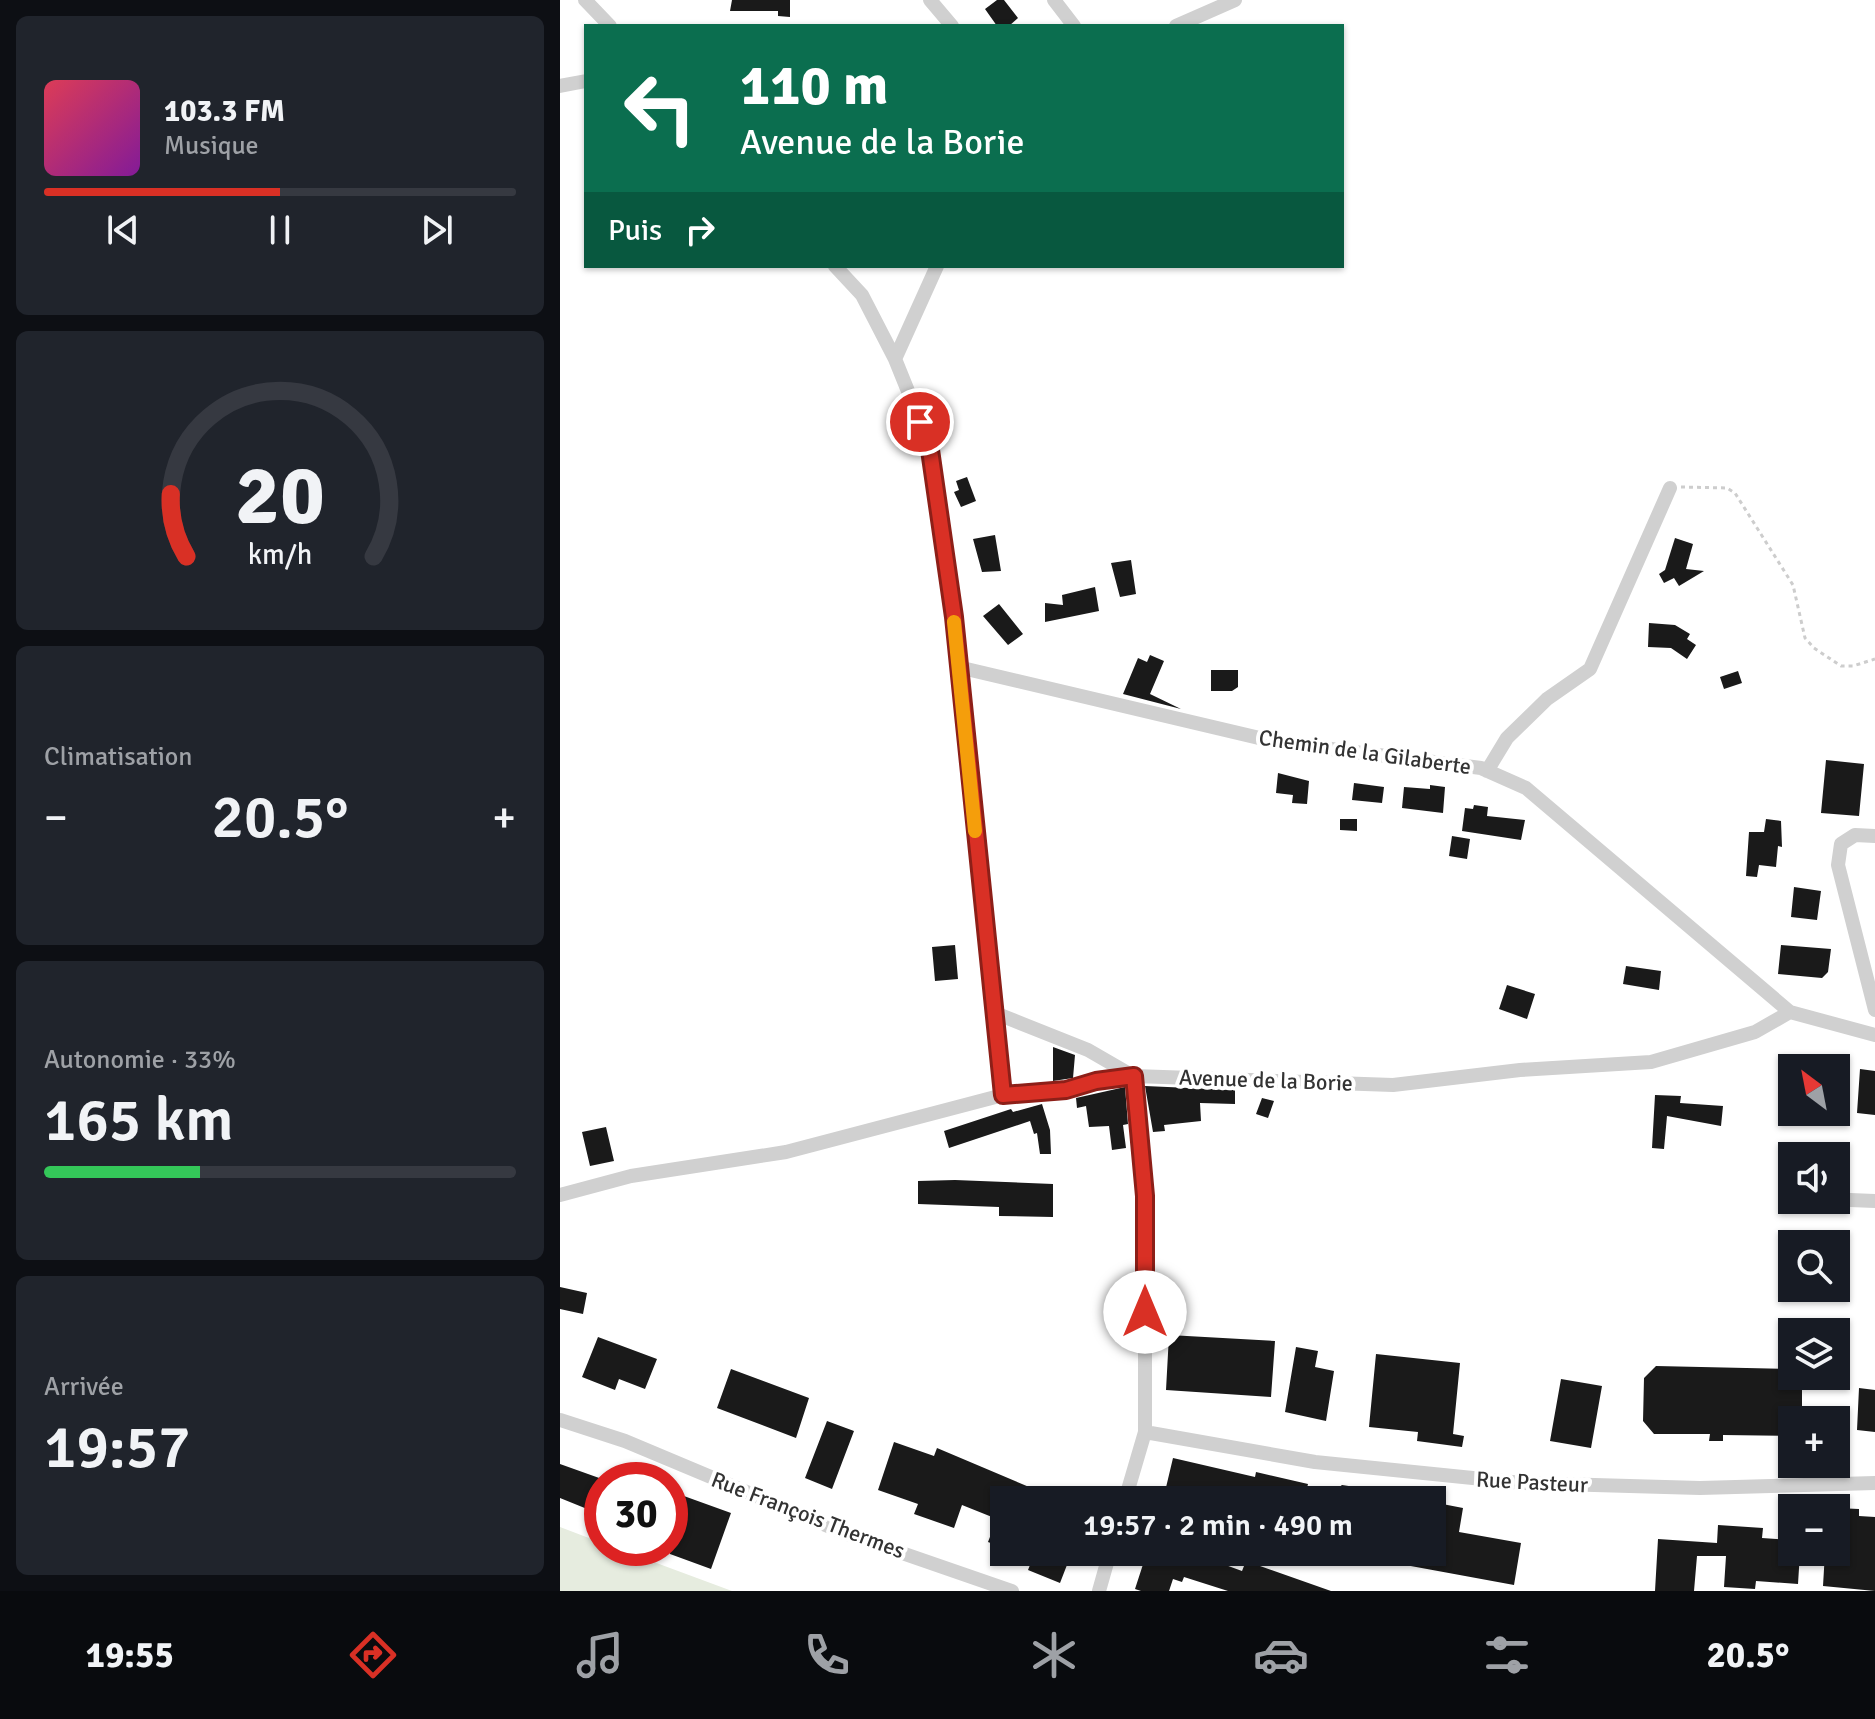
<!DOCTYPE html>
<html lang="fr">
<meta charset="utf-8">
<style>
:root{--surface:#171b24;--page:#20242c;--text:#f1f3f6;--muted:#9ea1a6;--line:#363941;--accent:#d93025}
body{margin:0;font-family:Signika,sans-serif;background:var(--page);color:var(--text);height:100vh;display:flex;flex-direction:column;font-size:30px;white-space:nowrap}
*{box-sizing:border-box;margin:0}
p{font-size:26px;color:var(--muted)}
.icon{flex:none;width:44px;height:44px;fill:none;stroke:currentColor;stroke-width:2;stroke-linecap:round;stroke-linejoin:round}
.map{position:relative;flex:1;overflow:hidden}
.sheet{display:flex;flex-direction:column;gap:16px;padding:16px;background:#0d0f14;width:560px}
.sheet>*{flex:none}
.guide{position:absolute;left:24px;top:24px;width:760px;height:244px;border-radius:0px;box-shadow:0 2px 6px #0004;background:#0b6e4f;color:#fff;overflow:hidden}
.needle{width:52px;rotate:328deg}
.tools{position:absolute;left:1218px;top:1054px;display:grid;gap:16px}
.tools a{display:grid;place-items:center;width:72px;height:72px;border-radius:0px;background:var(--surface);box-shadow:0 2px 6px #0004;font-size:40px}
.speed{position:absolute;left:24px;top:1462px;display:flex;gap:16px;font-size:40px;font-weight:700;text-align:center}
.speed>*{display:grid;place-content:center;width:104px;height:104px;border-radius:50%;background:var(--surface);box-shadow:0 2px 6px #0004;line-height:1}
.speed .limit{border:12px solid #d22;background:#fff;color:#111}
.pin{position:absolute;display:grid;place-items:center;width:68px;height:68px;color:#fff;margin:-34px;border:4px solid #fff;border-radius:50%;box-shadow:0 2px 8px #0007}
.me{position:absolute;width:88px;margin:-44px;rotate:0deg;stroke-linejoin:round;filter:drop-shadow(0 0 6px #0008)}
.turn{display:flex;align-items:center;gap:28px;height:168px;padding:0 24px;font-size:36px}
.turn .icon{width:104px;height:104px;stroke-width:2.5}
.turn b{display:block;font-size:56px;line-height:68px}
.then{display:flex;align-items:center;height:76px;padding:0 24px;background:#0003;gap:16px;font-size:30px}
.big{font-size:60px;font-weight:600;line-height:1.1}
.sheet .card{flex:1;display:flex;flex-direction:column;justify-content:center;gap:12px;min-width:0;padding:0 28px;border-radius:12px;background:var(--page)}
.sheet .dial{align-items:center;gap:0}
.dial svg{height:208px;overflow:visible;fill:none;stroke:var(--line);stroke-width:7;stroke-linecap:round;text-anchor:middle}
.dial text{fill:var(--text);stroke:none}
.song{display:flex;align-items:center;gap:24px}
.cover{width:96px;height:96px;border-radius:12px;background:linear-gradient(135deg,hsl(350 70% 55%),hsl(290 70% 35%))}
.played{height:8px;border-radius:4px;background:linear-gradient(90deg,var(--accent) 50%,var(--line) 50%)}
.keys{display:flex;justify-content:space-around;direction:ltr}
.heat{display:flex;justify-content:space-between;align-items:center;font-size:44px;direction:ltr}
.charge{height:12px;border-radius:6px;background:linear-gradient(90deg,#34c759 33%,var(--line) 0)}
.trip{position:absolute;left:430px;top:1486px;width:456px;height:80px;border-radius:0px;background:var(--surface);box-shadow:0 2px 6px #0004;font-weight:600;line-height:80px;text-align:center}
.menu{display:flex;height:128px;justify-content:space-around;align-items:center;background:#090b0e;color:var(--muted)}
.menu .icon{width:56px;height:56px}
.menu .current{color:var(--accent)}
.menu b{font-size:36px;color:var(--text)}
main{display:flex;flex:1;min-height:0}
.map>svg:first-child{display:block}
.green{fill:#e6ecdf}
.building{fill:#1a1a1a}
.lines{fill:none;stroke-linecap:round;stroke-linejoin:round}
.path{stroke:#cdcdcd;stroke-width:3;stroke-dasharray:4 4;stroke-linecap:butt}
.minor{stroke:#d0d0d0;stroke-width:14}
.route-casing{stroke:#8d1f18;stroke-width:20}
.route{stroke:#d93025;stroke-width:14}
.slow{stroke:#f59e0b;stroke-width:14}
.labels{text-anchor:middle;dominant-baseline:central;stroke-width:8;stroke-linejoin:round;paint-order:stroke}
.street-label{font-size:22px;fill:#333;stroke:#fff}
</style>
<main>
<section class="sheet">
<div class="card">
<div class="song"><i class="cover"></i><div><b>103.3 FM</b><p>Musique</p></div></div>
<div class="played"></div>
<div class="keys"><svg class="icon" aria-label="previous" viewBox="0 0 24 24"><path d="M18 5L8 12l10 7zM5 5v14"/></svg><svg class="icon" aria-label="pause" viewBox="0 0 24 24"><path d="M8 5v14M16 5v14"/></svg><svg class="icon" aria-label="next" viewBox="0 0 24 24"><path d="M6 5l10 7-10 7zM19 5v14"/></svg></div>
</div>
<div class="card dial"><svg viewBox="0 0 100 80">
<path d="M14 69A42 42 0 1 1 86 69"/>
<path d="M14 69A42 42 0 0 1 8 45" stroke="#d93025"/>
<text x="50" y="56" font-size="32" font-weight="700">20</text>
<text x="50" y="72" font-size="11">km/h</text>
</svg></div>
<div class="card"><p>Climatisation</p>
<div class="heat"><a>−</a><b class="big">20.5°</b><a>+</a></div>
</div>
<div class="card"><p>Autonomie · 33%</p><b class="big">165 km</b><div class="charge"></div></div>
<div class="card"><p>Arrivée</p><b class="big">19:57</b></div>
</section>
<div class="map">
<svg width="1315" height="1591" viewBox="0 0 1315 1591">
<rect width="100%" height="100%" fill="#fff"/>
<path class="green" d="M0,1527L42,1543V1548H56L172,1591H0Z"/>
<path class="building" d="M172,0H230V17L218,16V11H170Z
M437,0H444L458,18L449,26H437L425,9Z
M407,477L416,501L401,507L394,492L399,490L396,481Z
M435,535L441,571L422,572L413,539Z
M1115,538L1133,544L1126,569L1144,571L1119,586L1114,578L1104,583L1099,574L1105,570Z
M571,560L576,594L560,597L551,563Z
M535,587L539,611L485,622V603L503,605L502,595Z
M439,604L463,634L448,645L423,616Z
M1089,623L1115,625L1130,634L1127,639L1136,645L1127,659L1111,648L1088,647Z
M590,655L604,661L590,694L621,709L563,694L578,658L587,662Z
M651,670H678V687L672,691H651Z
M1178,671L1182,683L1164,689L1160,677Z
M1266,760L1304,764L1299,816L1261,813Z
M718,773L749,781L747,804L732,803L733,795L716,793Z
M794,783L824,787L822,803L792,800Z
M870,785L885,787L883,813L842,808L844,787L870,789Z
M914,805L928,807L927,816L965,820L961,840L902,831L905,808L913,809Z
M780,819H797V831L780,830Z
M1206,819L1221,821L1222,847L1218,846L1216,867L1199,865L1197,877L1186,876L1189,832H1204Z
M892,836L910,839L907,859L889,856Z
M1234,887L1261,891L1257,920L1231,917Z
M395,945L398,979L375,981L372,947Z
M1221,945L1271,949L1268,972L1262,978L1218,974Z
M1066,966L1101,971L1099,990L1063,984Z
M947,985L975,994L967,1019L939,1009Z
M493,1047L515,1055L513,1078L493,1081Z
M1300,1069L1315,1071V1115L1297,1113Z
M585,1086L675,1090V1104L640,1103L641,1121L604,1125L605,1131L593,1132Z
M565,1087L568,1124L563,1125L566,1148L552,1150L549,1126L529,1127L526,1106L517,1108L516,1098Z
M1095,1095L1121,1096L1120,1103L1163,1106L1161,1126L1107,1116L1104,1149L1092,1148Z
M702,1098L714,1101L708,1118L696,1114Z
M482,1104L490,1130L491,1154H480L477,1133L474,1134L470,1121L389,1148L384,1131L451,1109L453,1112Z
M46,1127L54,1161L30,1166L22,1132Z
M395,1180L493,1184V1217L439,1216V1207L358,1204V1181Z
M0,1287L27,1293L23,1314L0,1309Z
M609,1335L715,1341L711,1397L606,1390Z
M38,1337L97,1359L85,1389L59,1379L55,1390L22,1377Z
M736,1347L758,1351L755,1367L774,1371L766,1421L725,1412Z
M816,1354L900,1363L893,1434L904,1436L902,1447L857,1441L858,1432L809,1427Z
M1096,1366L1232,1369V1376H1242V1420H1232V1436L1163,1435V1441H1149L1150,1434H1094L1083,1421L1084,1378Z
M171,1369L249,1398L236,1438L157,1408Z
M1001,1379L1042,1386L1031,1448L990,1441Z
M1299,1388L1315,1390V1432L1297,1430Z
M267,1421L294,1431L272,1489L245,1478Z
M334,1442L374,1456L377,1448L500,1500H444V1548L428,1542L437,1519L402,1505L394,1528L354,1514L358,1504L318,1490Z
M613,1458L695,1477L696,1472L748,1484L744,1500H603Z
M0,1464L42,1479V1515L0,1498Z
M782,1485L808,1489L816,1500H762Z
M110,1491L171,1513L151,1569L110,1554Z
M872,1502L903,1508L899,1532L961,1543L954,1585L829,1562L830,1552H872Z
M1276,1508L1299,1509V1516L1315,1517V1591L1263,1586L1265,1552H1276Z
M1158,1525L1203,1528L1202,1538L1232,1540V1552H1240L1238,1584L1196,1581L1195,1589L1164,1587L1166,1556H1137L1134,1591H1095L1098,1539L1157,1543Z
M454,1552H512L500,1583L468,1570L472,1560Z
M587,1552H630L682,1571L686,1561L771,1591H668L624,1577L622,1582L613,1579L609,1591H581L575,1589Z"/>
<g class="lines">
<path class="path" d="M1121,487L1167,488L1175,493L1233,585L1245,638L1254,648L1281,666H1293L1315,659"/>
<path class="minor" d="M25,0L50,26
M370,0L392,26
M494,0L514,26
M616,26L675,0
M0,86L26,81
M275,266L302,295L335,359L369,443L394,617L443,1095
M335,359L377,266
M398,667L716,742L921,768L966,788L1230,1012L1315,1035
M927,771L947,738L987,699L1030,669L1110,488
M1315,836L1295,835L1281,844L1278,865L1315,1010
M435,1013L528,1050L573,1076
M0,1195L71,1176L226,1152L443,1095L506,1090L536,1081L574,1076L833,1085L960,1070L1091,1062L1195,1032L1230,1012
M1290,1200L1315,1201
M0,1420L65,1441L287,1534L452,1591
M585,1432L755,1462L962,1483L1140,1488L1315,1483
M565,1500L585,1432V1196L574,1076
M539,1591L550,1552"/>
</g>
<g class="lines">
<defs>
<path id="route" d="M360,422L369,443L394,617L443,1095L506,1090L536,1081L574,1076L585,1196V1312"/>
</defs>
<use href="#route" class="route-casing"/>
<use href="#route" class="route"/>
<path class="slow" d="M394,622L415,831"/>
</g>
<g class="labels">
<g class="street-label">
<text transform="translate(805 752) rotate(8)">Chemin de la Gilaberte</text>
<text transform="translate(706 1080) rotate(2)">Avenue de la Borie</text>
<text transform="translate(972 1482) rotate(3)">Rue Pasteur</text>
<text transform="translate(248 1515) rotate(21)">Rue François Thermes</text>
</g>
</g>
</svg>
<div class="tools">
<a><svg class="needle" viewBox="-14 -14 28 28"><path d="M0-13l5 13h-10z" fill="#e53935"/><path d="M0 13l5-13h-10z" fill="#9ea1a6"/></svg></a>
<a><svg class="icon" aria-label="sound" viewBox="0 0 24 24"><path d="M4 9h4l5-4v14l-5-4H4zM17 9q2 3 0 6"/></svg></a>
<a><svg class="icon" aria-label="search" viewBox="0 0 24 24"><circle cx="10" cy="10" r="6"/><path d="M15 15l6 6"/></svg></a>
<a><svg class="icon" aria-label="layers" viewBox="0 0 24 24"><path d="M12 4l9 5-9 5-9-5zM3 14l9 5 9-5"/></svg></a>
<a>+</a>
<a>−</a>
</div>
<div class="speed"><div class="limit">30</div></div>
<div class="pin" style="left:360px;top:422px;background:#d93025"><svg class="icon" aria-label="arrive" viewBox="0 0 24 24"><path d="M6 21V4h12l-3 4 3 4H6"/></svg></div>
<svg class="me" style="left:585px;top:1312px" viewBox="-20 -20 40 40"><circle r="19" fill="#fff"/><path d="M0-13L10 11 0 6-10 11z" fill="#d93025"/></svg>
<div class="trip">19:57 · 2 min · 490 m</div>
<div class="guide">
<div class="turn"><svg class="icon" aria-label="left" viewBox="0 0 24 24"><path d="M17 20v-9H6M10 6l-5 5 5 5"/></svg><div><b>110 m</b>Avenue de la Borie</div></div>
<div class="then">Puis<svg class="icon" aria-label="right" viewBox="0 0 24 24"><path d="M7 20v-9h11M14 6l5 5-5 5"/></svg></div>
</div>
</div>
</main>
<nav class="menu">
<b>19:55</b>
<svg class="icon current" aria-label="directions" viewBox="0 0 24 24"><path d="M12 3l9 9-9 9-9-9zM9 14v-3h6M13 9l2 2-2 2"/></svg>
<svg class="icon" aria-label="music" viewBox="0 0 24 24"><path d="M9 18V5l10-2v13"/><circle cx="6" cy="18" r="3"/><circle cx="16" cy="16" r="3"/></svg>
<svg class="icon" aria-label="phone" viewBox="0 0 24 24"><path d="M5 4h4l2 5-3 2q2 4 5 5l2-3 5 2v4C11 20 4 13 5 4z"/></svg>
<svg class="icon" aria-label="climate" viewBox="0 0 24 24"><path d="M12 3v18M4 7l16 10M4 17L20 7"/></svg>
<svg class="icon" aria-label="car" viewBox="0 0 24 24"><path d="M5 17H2v-5l4-1 3-4h7l3 4 3 1v5h-3M9 17h6M6 11h13"/><circle cx="7" cy="17" r="2"/><circle cx="17" cy="17" r="2"/></svg>
<svg class="icon" aria-label="filters" viewBox="0 0 24 24"><path d="M4 7h16M4 17h16"/><circle cx="9" cy="7" r="2"/><circle cx="15" cy="17" r="2"/></svg>
<b>20.5°</b>
</nav>
